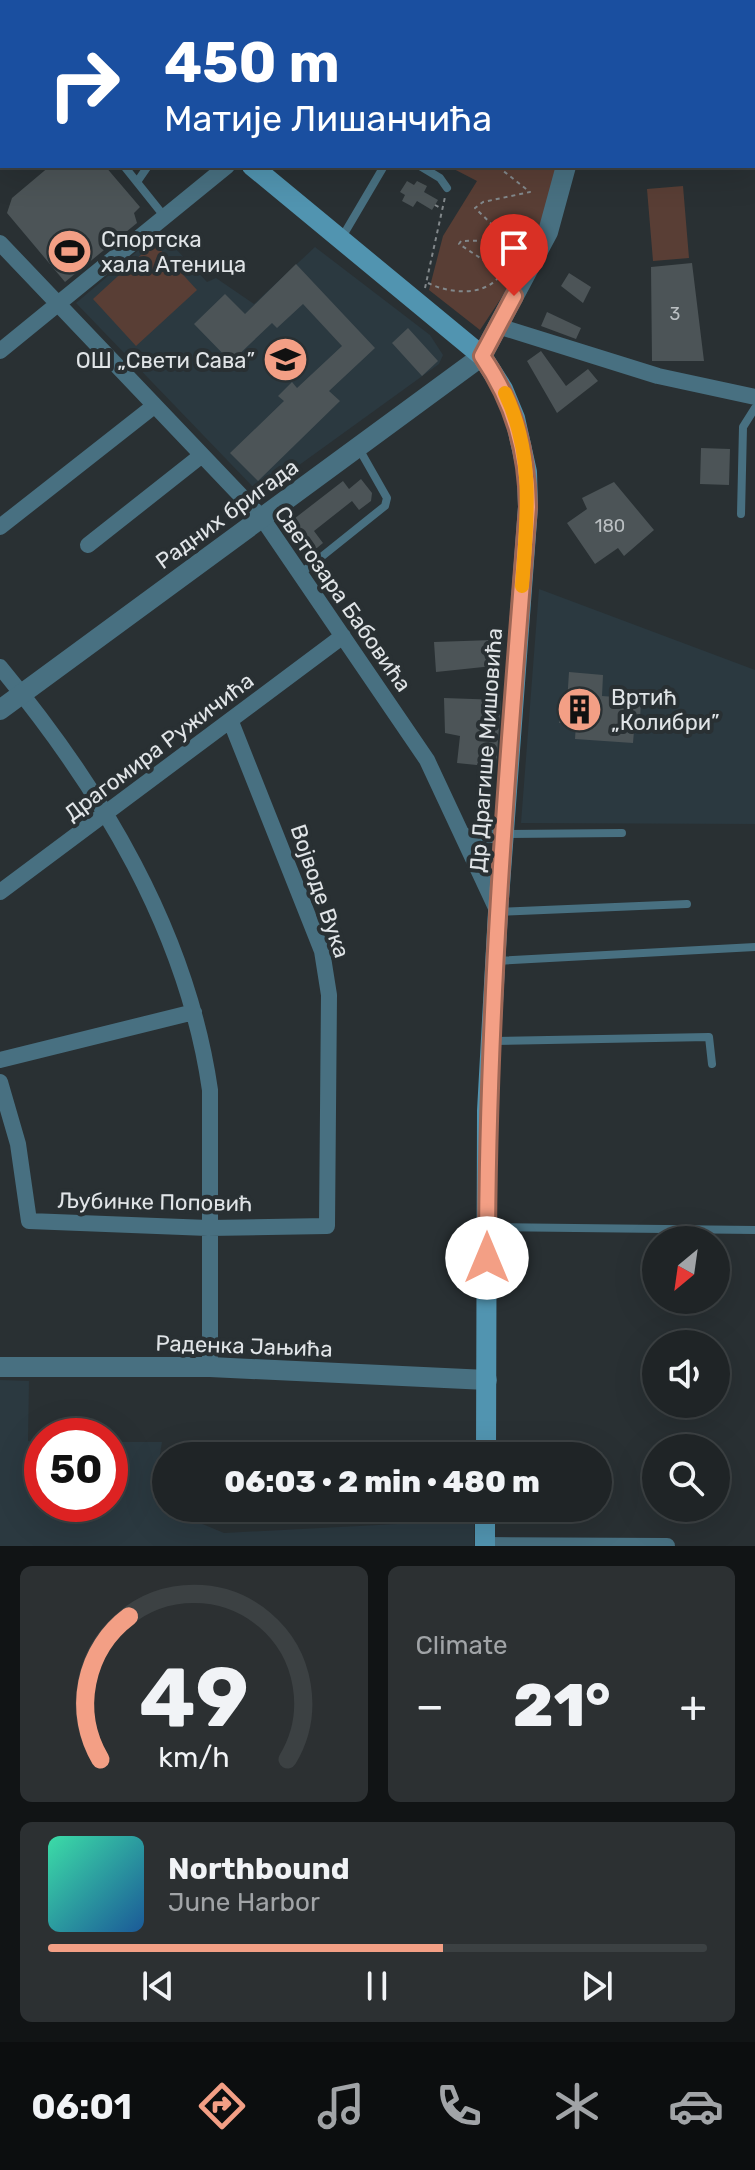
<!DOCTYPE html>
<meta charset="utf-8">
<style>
:root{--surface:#1f2426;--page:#2c3032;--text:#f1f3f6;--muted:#a1a4a7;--line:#3c4143;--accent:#f39f85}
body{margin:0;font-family:Rubik,sans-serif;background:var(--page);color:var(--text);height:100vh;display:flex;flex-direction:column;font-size:30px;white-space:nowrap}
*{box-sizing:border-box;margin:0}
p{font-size:26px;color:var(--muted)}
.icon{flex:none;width:44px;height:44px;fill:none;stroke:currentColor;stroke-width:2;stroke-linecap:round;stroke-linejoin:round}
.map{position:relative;height:1546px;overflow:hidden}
.details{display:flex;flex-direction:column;gap:20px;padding:20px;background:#111415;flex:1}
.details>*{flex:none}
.guide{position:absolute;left:0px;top:0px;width:756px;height:168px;box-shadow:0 8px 32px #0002,0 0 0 2px var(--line);background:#1a4fa0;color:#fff;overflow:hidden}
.needle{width:52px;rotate:209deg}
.tools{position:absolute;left:642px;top:1226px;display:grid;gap:16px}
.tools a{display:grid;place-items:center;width:88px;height:88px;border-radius:50%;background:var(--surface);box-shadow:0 8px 32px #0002,0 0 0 2px var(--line);font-size:40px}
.speed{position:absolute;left:24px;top:1418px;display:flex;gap:16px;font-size:40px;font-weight:700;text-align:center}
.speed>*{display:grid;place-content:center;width:104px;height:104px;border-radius:50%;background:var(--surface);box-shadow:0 8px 32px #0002,0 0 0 2px var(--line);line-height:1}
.speed .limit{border:12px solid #d22;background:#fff;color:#111}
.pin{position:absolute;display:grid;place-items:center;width:68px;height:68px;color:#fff;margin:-82px -34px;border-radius:50% 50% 50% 0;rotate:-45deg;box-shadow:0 0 8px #0007}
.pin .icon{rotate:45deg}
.me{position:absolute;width:88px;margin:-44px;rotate:0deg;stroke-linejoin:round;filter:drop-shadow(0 0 6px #0008)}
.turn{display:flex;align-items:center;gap:28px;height:168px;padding:0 32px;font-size:36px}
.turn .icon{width:104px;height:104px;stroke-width:2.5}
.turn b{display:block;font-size:56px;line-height:68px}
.big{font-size:60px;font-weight:800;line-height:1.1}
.details .tile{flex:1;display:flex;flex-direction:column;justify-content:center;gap:12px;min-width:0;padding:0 28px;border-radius:12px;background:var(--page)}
.details .dial{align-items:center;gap:0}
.dial svg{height:208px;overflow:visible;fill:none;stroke:var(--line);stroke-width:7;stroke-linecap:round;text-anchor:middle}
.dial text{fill:var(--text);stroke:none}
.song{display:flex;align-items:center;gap:24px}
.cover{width:96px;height:96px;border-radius:12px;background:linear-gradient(135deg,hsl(160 70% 55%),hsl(210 70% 35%))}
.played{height:8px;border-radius:4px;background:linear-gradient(90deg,var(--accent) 60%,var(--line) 60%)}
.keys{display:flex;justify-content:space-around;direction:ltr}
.heat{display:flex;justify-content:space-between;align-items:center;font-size:44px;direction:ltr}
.details .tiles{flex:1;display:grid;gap:20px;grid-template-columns:1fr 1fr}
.tile:last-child{grid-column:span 2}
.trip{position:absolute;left:152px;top:1442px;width:460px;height:80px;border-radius:40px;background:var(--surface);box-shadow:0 8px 32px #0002,0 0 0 2px var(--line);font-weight:800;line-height:80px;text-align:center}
.tab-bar{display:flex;height:128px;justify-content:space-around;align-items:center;background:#0c0e0f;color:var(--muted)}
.tab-bar .icon{width:56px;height:56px}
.tab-bar .selected{color:var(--accent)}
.tab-bar b{font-size:36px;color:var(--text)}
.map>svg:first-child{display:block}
.built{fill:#2b3940}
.green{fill:#593e35}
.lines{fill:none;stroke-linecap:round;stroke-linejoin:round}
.stream{stroke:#2a0902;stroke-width:4}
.building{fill:#4c5457}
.path{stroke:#82888b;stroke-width:2;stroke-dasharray:4 4;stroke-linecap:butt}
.service{stroke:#487081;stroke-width:8}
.minor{stroke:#487081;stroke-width:16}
.tertiary{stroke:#487081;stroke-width:20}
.secondary{stroke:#5194b0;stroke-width:20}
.route-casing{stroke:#9e6756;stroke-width:20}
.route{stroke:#f39f85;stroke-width:14}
.slow{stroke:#f59e0b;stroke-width:14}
.labels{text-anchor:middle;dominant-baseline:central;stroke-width:8;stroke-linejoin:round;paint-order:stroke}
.number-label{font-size:18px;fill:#bbc0c3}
.poi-label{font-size:22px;fill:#e0e4e7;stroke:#293033;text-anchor:start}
.street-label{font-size:22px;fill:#e0e4e7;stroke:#293033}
</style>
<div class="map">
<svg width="755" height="1546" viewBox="0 0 755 1546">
<rect width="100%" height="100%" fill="#293033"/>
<path class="built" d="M160,232L207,282L216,278L254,304L315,247L430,335L443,355L439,364L266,489L254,488L76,303Z
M539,589L755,670V824L521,823Z
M0,1380L29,1381L28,1441L42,1442V1504H110V1442H162L157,1472L166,1489V1508H177L181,1515L224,1533L474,1520V1546H0Z"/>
<path class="green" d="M448,166H558L537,244L480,330L429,290L443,236L477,181Z
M683,186L689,258L653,261L647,189Z
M154,243L197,290L136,346L93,299Z"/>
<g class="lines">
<path class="stream" d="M200,2L202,0
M0,147H2"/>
</g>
<path class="building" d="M50,166H105L140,207L134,213L137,223L65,282L7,213L12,198Z
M407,181L414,185L417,181L427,186L424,192L438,200L432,210L417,201L413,207L402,201L405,195L400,192Z
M692,263L704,361H652L651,267Z
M296,264L375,348L329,391L340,401L258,481L230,453L284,401L278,396L292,382L297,388L342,346L303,304L277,328L272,323L231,362L194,324L225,294L245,314Z
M569,273L591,287L583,303L561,286Z
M547,312L581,328L576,339L541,326Z
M408,328L438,361L422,376L392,343Z
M541,351L566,386L588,369L598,381L557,413L527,361Z
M701,448L730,449L729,485L700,484Z
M361,479L372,493L371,501L359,510L352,501L314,531L323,543L312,552L301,538L295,537L289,530L290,522L343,481L349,489Z
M614,482L654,530L624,556L618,548L595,564L567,523L587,509L582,498Z
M493,640V666L436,672L434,642Z
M569,672L603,675L602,696L641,699L640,720L635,719L633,743L575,739L576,724L559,723L561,703H567Z
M444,698L501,700L496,767L457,763L460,736L445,733Z"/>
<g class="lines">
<path class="path" d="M435,205L442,209
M428,283C448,293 481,297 498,278L494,267L459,244L461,241L508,240L475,208L483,202L530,192L497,166
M425,288L445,197"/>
<path class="service" d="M124,166L164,216
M420,166L440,178L447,188
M137,182L148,166
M341,239L384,166
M741,514L743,427L755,408
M300,574L385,506L387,498L358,447
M504,834L622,833
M498,912L687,904
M496,961L755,947
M492,1041L709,1037L712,1064
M488,1227L755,1230"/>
<path class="minor" d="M183,2L184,0
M374,2L376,0
M0,22L2,23
M754,76H755
M0,243L262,518L427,760L498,912
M498,326L658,376L755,397
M0,351L227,166
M0,527L154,406
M88,545L202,455
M0,667C101,789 187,931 210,1090V1367
M463,837L503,834
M0,892L343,636
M0,1060L194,1012
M0,1082L18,1144L29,1221L208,1228L327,1226L329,995L322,951L231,722
M485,1545L667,1546"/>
<path class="tertiary" d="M569,0V2
M0,710L482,356L548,232L566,166
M0,1367H210L487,1380"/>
<path class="secondary" d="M0,43H2
M252,166L482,356L503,389L515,418L527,472L528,507L498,912L487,1111L486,1456
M485,1546V1508"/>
</g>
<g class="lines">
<defs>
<path id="route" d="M487,1258C487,1007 508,757 528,507C527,450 514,403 482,356L514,296"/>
</defs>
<use href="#route" class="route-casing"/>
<use href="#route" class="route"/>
<path class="slow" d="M505,393C535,455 527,520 522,586"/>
</g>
<defs>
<symbol id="stadium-disc" viewBox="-11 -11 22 22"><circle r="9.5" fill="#f39f85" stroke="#293033"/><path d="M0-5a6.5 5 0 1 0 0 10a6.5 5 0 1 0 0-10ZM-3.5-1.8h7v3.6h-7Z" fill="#111"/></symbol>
<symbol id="school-disc" viewBox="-11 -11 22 22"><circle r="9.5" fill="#f39f85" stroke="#293033"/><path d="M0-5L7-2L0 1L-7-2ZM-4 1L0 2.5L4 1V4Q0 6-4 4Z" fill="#111"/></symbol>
<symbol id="building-disc" viewBox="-11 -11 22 22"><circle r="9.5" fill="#f39f85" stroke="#293033"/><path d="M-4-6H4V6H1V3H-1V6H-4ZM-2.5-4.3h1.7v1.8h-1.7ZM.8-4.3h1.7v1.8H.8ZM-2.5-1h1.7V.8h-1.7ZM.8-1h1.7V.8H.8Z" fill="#111"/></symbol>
</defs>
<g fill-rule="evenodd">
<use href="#stadium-disc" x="44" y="226" width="51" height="51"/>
<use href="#school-disc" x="260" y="334" width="51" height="51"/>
<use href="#building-disc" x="554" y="684" width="51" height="51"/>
</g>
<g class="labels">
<g class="number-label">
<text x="675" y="314">3</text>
<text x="610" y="526">180</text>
</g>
<g class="poi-label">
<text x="101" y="239">Спортска<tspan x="101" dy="25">хала Атеница</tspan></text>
<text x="255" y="360" text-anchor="end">ОШ „Свети Сава”</text>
<text x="611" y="697">Вртић<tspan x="611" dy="25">„Колибри”</tspan></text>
</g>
<g class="street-label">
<text transform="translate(227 514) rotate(-36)">Радних бригада</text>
<text transform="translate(343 599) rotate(55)">Светозара Бабовића</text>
<text transform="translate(159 747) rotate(-37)">Драгомира Ружичића</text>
<text transform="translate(486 750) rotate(-86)">Др Драгише Мишовића</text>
<text transform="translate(320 891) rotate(71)">Војводе Вука</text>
<text transform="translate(155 1202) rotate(1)">Љубинке Поповић</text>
<text transform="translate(244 1346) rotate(2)">Раденка Јањића</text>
</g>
</g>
</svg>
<div class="tools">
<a><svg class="needle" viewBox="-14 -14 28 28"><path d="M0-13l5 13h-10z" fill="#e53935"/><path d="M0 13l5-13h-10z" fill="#a1a4a7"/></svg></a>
<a><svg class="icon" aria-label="sound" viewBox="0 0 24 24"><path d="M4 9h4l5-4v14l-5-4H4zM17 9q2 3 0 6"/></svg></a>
<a><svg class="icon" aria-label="search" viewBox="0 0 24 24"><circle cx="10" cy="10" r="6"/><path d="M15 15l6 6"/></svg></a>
</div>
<div class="speed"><div class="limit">50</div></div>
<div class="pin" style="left:514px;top:296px;background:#d93025"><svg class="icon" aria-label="arrive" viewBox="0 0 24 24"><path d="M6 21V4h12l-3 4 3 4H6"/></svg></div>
<svg class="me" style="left:487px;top:1258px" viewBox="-20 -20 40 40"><circle r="19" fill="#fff"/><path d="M0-13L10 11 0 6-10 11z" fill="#f39f85"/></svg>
<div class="trip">06:03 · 2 min · 480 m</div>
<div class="guide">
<div class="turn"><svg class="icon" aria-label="right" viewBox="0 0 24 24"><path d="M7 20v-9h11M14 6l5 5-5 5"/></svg><div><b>450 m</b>Матије Лишанчића</div></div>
</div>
</div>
<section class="details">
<div class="tiles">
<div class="tile dial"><svg viewBox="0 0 100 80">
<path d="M14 69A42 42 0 1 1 86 69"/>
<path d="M14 69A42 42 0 0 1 25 14" stroke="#f39f85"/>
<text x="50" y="56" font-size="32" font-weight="700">49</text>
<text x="50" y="72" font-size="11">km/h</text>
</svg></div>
<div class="tile"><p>Climate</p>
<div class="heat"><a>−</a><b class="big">21°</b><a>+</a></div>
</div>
<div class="tile">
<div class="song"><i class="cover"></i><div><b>Northbound</b><p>June Harbor</p></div></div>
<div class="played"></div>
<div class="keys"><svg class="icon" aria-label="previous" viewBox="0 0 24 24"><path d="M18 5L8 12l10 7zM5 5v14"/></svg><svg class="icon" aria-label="pause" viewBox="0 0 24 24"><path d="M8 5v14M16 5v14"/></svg><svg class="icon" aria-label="next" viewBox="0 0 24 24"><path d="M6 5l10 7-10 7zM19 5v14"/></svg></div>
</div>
</div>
</section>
<nav class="tab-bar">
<b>06:01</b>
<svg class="icon selected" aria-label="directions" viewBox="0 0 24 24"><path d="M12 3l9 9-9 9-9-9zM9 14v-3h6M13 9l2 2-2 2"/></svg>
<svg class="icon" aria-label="music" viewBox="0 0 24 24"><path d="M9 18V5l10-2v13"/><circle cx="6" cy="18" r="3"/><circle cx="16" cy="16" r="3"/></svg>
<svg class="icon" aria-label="phone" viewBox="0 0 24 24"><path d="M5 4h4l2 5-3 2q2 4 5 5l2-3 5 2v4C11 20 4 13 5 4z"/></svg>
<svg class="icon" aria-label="climate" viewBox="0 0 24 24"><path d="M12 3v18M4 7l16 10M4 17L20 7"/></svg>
<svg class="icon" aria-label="car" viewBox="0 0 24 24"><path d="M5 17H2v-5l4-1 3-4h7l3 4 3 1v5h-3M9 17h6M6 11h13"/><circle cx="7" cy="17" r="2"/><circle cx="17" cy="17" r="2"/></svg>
</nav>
